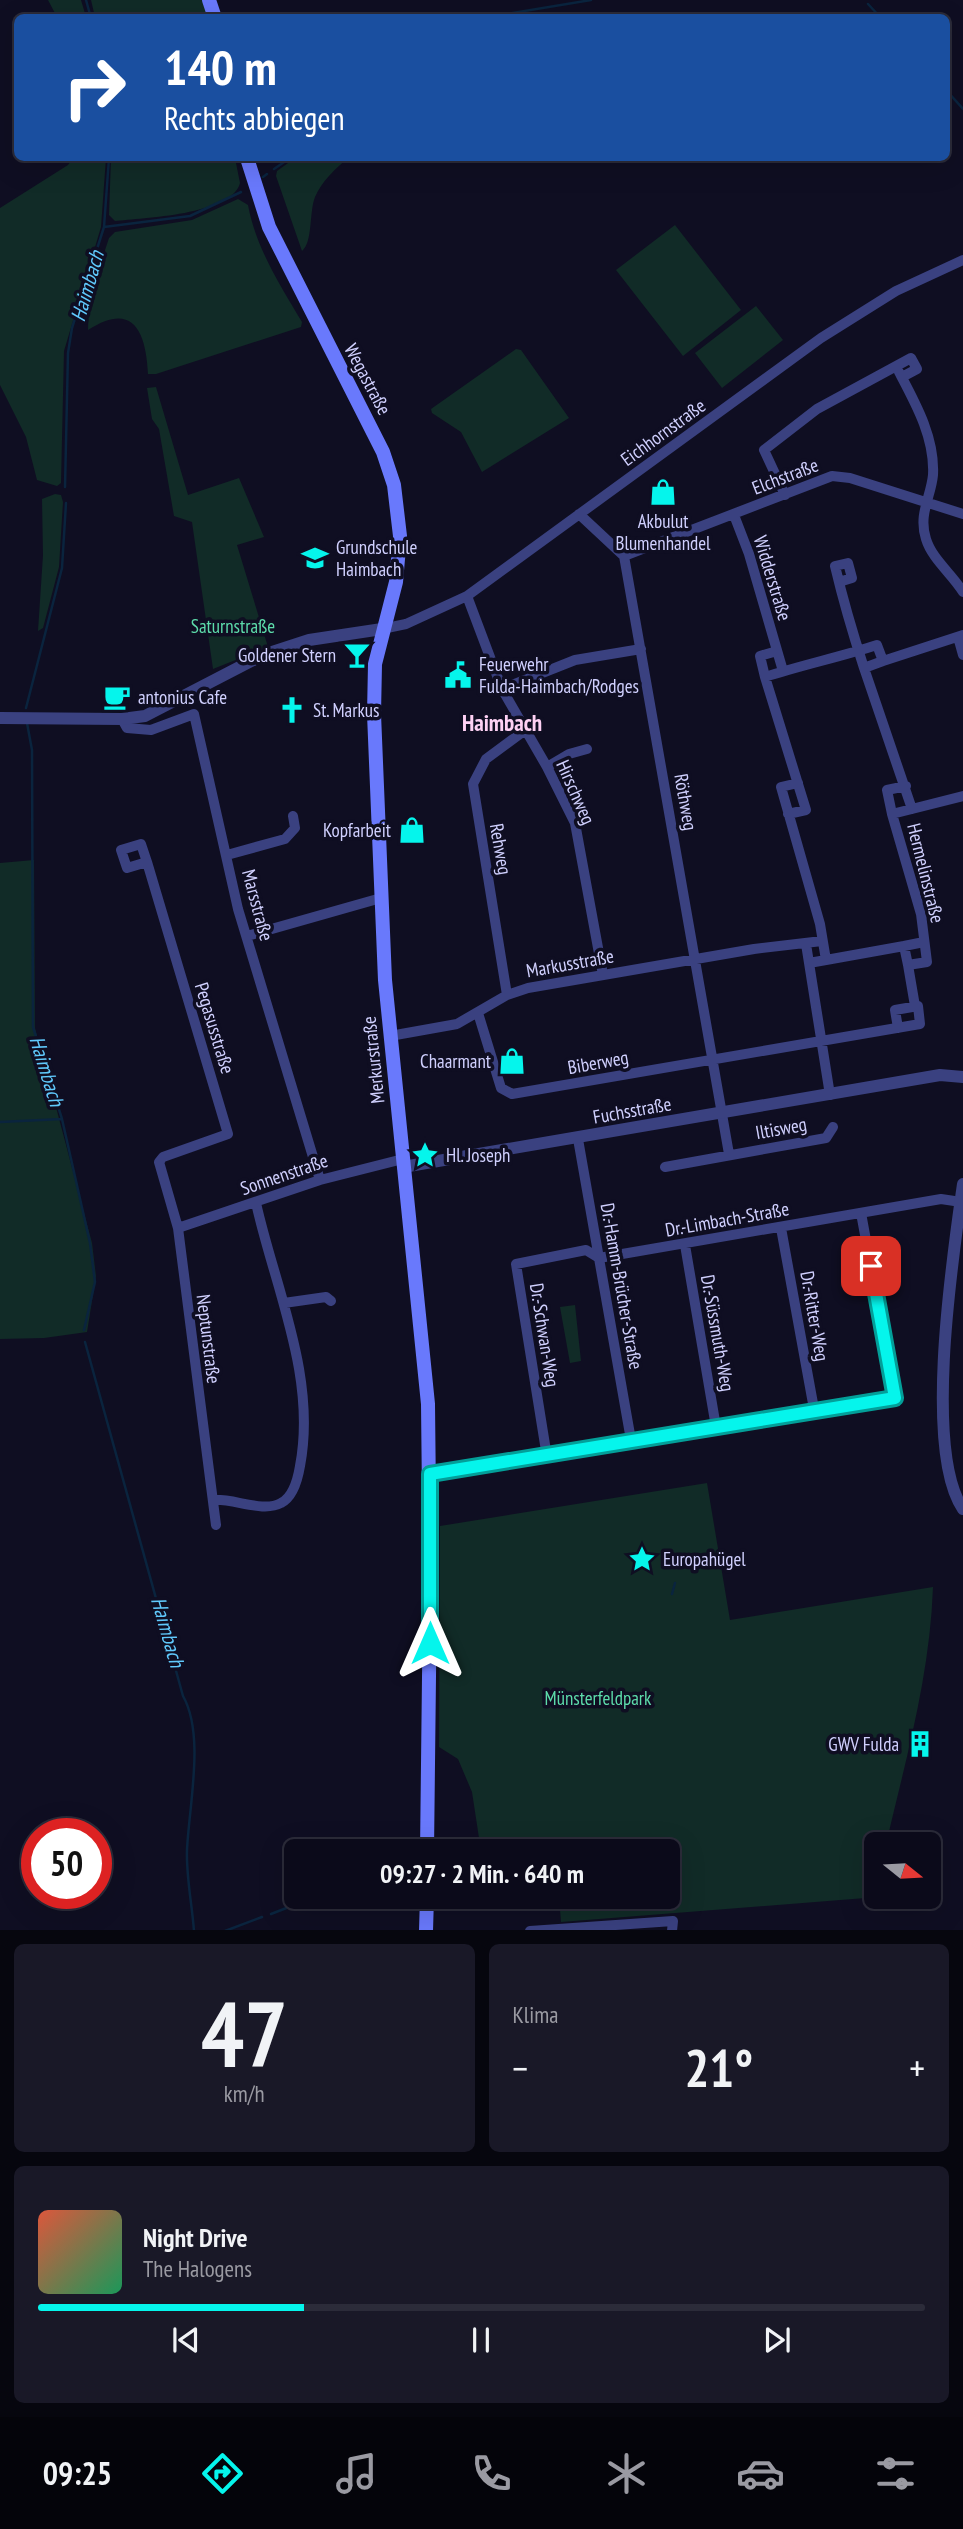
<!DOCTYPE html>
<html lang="de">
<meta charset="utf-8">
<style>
:root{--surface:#0b0a1a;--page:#191827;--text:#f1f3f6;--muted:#9a9aa2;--line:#2b2b39;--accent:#05f5ec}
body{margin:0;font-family:"PT Sans Narrow",sans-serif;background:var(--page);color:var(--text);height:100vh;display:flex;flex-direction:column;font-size:26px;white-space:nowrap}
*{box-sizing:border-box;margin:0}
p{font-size:23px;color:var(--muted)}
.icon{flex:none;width:38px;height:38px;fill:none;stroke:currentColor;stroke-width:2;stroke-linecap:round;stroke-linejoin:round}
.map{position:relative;height:1930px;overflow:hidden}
.sheet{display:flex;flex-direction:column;gap:14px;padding:14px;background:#06060e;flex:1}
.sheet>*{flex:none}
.guide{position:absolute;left:14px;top:14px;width:936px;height:147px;border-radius:10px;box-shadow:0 7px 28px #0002,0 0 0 2px var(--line);background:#1a4fa0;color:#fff;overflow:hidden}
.needle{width:46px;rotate:108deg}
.controls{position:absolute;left:864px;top:1832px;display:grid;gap:14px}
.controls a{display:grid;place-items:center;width:77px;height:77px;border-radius:10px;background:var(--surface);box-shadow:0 7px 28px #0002,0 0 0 2px var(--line);font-size:35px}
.speed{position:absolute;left:21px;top:1818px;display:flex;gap:14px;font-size:35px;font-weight:700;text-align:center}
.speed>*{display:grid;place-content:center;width:91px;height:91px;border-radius:50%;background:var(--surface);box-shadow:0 7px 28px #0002,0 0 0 2px var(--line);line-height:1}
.speed .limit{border:10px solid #d22;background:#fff;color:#111}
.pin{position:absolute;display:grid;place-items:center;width:60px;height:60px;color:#fff;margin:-30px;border-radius:14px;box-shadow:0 4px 10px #0006}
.me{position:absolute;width:77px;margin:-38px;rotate:0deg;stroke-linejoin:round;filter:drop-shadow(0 0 5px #0008)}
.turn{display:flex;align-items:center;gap:24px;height:147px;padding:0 35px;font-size:32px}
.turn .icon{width:91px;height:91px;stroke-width:2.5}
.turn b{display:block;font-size:49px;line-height:60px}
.big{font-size:52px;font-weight:700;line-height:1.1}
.sheet .widget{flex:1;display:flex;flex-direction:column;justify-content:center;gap:10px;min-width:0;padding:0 24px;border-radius:10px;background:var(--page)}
.sheet .dial{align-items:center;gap:0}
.dial b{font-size:91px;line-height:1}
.song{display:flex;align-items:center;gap:21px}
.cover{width:84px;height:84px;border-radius:10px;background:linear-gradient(135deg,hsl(10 70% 55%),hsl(150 70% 35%))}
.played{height:7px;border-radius:4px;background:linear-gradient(90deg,var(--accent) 30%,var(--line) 30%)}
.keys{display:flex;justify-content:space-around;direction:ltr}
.heat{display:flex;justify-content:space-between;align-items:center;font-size:38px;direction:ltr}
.sheet .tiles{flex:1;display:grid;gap:14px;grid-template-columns:1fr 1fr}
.widget:last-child{grid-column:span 2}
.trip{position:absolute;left:284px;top:1839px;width:396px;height:70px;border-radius:10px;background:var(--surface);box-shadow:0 7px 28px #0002,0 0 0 2px var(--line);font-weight:700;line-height:70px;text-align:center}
.tabs{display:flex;height:112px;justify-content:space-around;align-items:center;background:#04040a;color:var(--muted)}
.tabs .icon{width:49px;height:49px}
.tabs .active{color:var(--accent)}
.tabs b{font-size:32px;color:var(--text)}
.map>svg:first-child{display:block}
.green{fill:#112b27}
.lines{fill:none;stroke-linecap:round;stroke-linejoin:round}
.stream{stroke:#0a243e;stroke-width:2.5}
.minor{stroke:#3a4180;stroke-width:10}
.tertiary{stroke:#3a4180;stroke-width:12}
.secondary{stroke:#6979fc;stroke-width:14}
.route-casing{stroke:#039f99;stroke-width:18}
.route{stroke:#05f5ec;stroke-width:12}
.labels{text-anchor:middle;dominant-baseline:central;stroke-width:7;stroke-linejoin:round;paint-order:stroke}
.street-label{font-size:19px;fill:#d0d0fe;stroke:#0f0e22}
.poi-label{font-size:19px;fill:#d0d0fe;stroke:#0f0e22;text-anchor:start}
.park-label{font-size:19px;fill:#5ddcab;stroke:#0f0e22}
.water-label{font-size:21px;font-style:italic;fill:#60c9fc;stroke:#0f0e22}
.quarter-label{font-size:23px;font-weight:bold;fill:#fed1f4;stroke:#0f0e22}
</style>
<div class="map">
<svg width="963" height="1931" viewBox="0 0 963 1931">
<rect width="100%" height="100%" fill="#0f0e22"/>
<path class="green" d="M48,0H81L86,17H57Z
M91,0H202L208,17H95Z
M73,158H106L101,227L64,351L61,483L57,486L37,480L26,437L0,385V208L68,165Z
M111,158H235L240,183C232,215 142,218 115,221L109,215Z
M295,158H348C335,169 322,181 315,197C309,212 313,242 302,251L276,176L277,171Z
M238,199L248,205C256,248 280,285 302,322L301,327L156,374H148C146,333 134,300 88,330L89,299L109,238L115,232L192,220Z
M675,225L741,310L683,356L616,270Z
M756,306L783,340L722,388L695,353Z
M516,349L521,350L569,418L482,472L461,432L432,413L431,409Z
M156,387L188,495L239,478L264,537L237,545L268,647L213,669L192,522L174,516L159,429L152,419L147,388Z
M55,494L61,495L63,502L59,567L43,628L38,631L43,555L42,499Z
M34,860L35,1028L92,1243L96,1276L87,1332L44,1338L0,1339V863Z
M575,1305L581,1361L570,1363L560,1307Z
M707,1483L730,1620L933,1587C930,1675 906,1759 886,1844H877L878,1897L561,1922L559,1897H667V1852L481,1851L472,1792L458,1759L439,1747L440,1526Z"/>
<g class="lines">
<path class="stream" d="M86,0L91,18
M868,4L881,18
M483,18L591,0
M947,91L963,109
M274,169L290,158
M263,177L267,174
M104,227L109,158
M65,487L68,353L72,328L104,227L190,216L241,192
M26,708L62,568L66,503
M27,723L32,750L33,1027L62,1119L90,1243L95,1282L84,1330
M0,1122L62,1119
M85,1342L183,1696C205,1735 189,1805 187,1850C186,1876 192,1904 194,1931
M672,1594L675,1583
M271,1914L289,1907
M225,1931L262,1917"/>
<path class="minor" d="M899,372C916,404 935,438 933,475C931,497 918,514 926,539C932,559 952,574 963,592
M785,495L764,450L817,409L911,358L917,369L902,377
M579,514L624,556L729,1154
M734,515L749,554L783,671
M624,556L832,476L850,478L963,514
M467,596L502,689L547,767L575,823L603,975
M382,629L406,624L467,596L821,338L896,291L963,260
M958,637L963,655
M777,651L760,656L765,677C802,665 840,657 877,645L883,661L864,668C853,634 843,600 835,566L848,563L852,578L839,582
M883,661L963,635
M864,668L912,809
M765,677L806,810L788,814
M502,689L575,660L641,649
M122,719L127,728L151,730L194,714L238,909L320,1180
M547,767L569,754L587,749
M798,783L781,787L820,924L826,960L809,963
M906,786L887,790L892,814L963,796
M892,814L921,914L927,962L908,965L904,946L924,942
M141,844L147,862L127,868L121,850Z
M227,855L285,839L295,828L293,816
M147,862L228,1134L163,1157L159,1162L178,1228L216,1525
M247,936L381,898
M806,944L830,1095
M826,960L904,946
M908,965L915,1006
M507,995L473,784L486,759L524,731
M478,1013L501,1088L512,1094L920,1024L918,1006L895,1010L898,1028
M390,1036L457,1024L507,995L528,988L754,949L822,941
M578,1139L631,1440
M665,1167L826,1138L833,1127
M178,1228L320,1180L403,1159
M781,1228L814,1409
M685,1245L716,1427
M599,1258L941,1199L961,1202
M284,1303L326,1297L331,1301
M547,1457L516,1264L586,1250L599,1258
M430,1474L895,1398L861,1213
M213,1500C233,1498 263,1513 281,1503C293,1497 298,1478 300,1466C317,1377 275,1288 256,1203
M530,1931L673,1921L672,1931"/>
<path class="tertiary" d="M0,718L122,719L145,716L263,655L309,640L382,629
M403,1167L940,1075L963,1077
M963,1184C953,1255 923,1451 963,1509"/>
<path class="secondary" d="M209,0L215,18
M247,158L269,227L383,452L394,485L400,536L396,582L375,664L374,714L385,980L428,1404L430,1589L427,1852
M426,1931L427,1897"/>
</g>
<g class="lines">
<defs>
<path id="route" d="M430,1643V1474L895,1398L871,1266"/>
</defs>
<use href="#route" class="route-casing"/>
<use href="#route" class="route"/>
</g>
<defs>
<symbol id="shop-bare" viewBox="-9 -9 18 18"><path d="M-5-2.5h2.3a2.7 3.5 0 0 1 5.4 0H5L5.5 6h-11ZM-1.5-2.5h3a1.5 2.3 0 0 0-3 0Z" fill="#05f5ec" stroke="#0f0e22" stroke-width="2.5" paint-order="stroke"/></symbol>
<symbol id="school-bare" viewBox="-9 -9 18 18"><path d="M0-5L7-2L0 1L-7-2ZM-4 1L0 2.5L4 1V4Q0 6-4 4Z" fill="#05f5ec" stroke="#0f0e22" stroke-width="2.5" paint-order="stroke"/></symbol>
<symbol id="bar-bare" viewBox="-9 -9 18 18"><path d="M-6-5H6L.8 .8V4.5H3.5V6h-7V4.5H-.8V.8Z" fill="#05f5ec" stroke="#0f0e22" stroke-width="2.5" paint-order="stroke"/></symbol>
<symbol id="civic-bare" viewBox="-9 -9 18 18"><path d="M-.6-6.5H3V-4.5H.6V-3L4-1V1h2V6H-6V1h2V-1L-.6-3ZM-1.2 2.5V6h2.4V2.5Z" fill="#05f5ec" stroke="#0f0e22" stroke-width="2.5" paint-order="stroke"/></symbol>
<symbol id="cafe-bare" viewBox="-9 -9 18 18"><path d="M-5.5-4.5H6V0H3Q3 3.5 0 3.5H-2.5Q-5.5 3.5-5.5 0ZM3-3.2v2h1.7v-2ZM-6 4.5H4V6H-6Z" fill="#05f5ec" stroke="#0f0e22" stroke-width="2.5" paint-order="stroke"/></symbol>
<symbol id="church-bare" viewBox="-9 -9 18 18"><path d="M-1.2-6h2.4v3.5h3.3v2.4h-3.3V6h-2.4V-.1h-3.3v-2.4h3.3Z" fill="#05f5ec" stroke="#0f0e22" stroke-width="2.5" paint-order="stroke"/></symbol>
<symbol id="sight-bare" viewBox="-9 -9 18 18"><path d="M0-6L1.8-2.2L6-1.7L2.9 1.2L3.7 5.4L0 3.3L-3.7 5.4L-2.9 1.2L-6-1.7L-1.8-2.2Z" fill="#05f5ec" stroke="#0f0e22" stroke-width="2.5" paint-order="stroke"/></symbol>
<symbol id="building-bare" viewBox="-9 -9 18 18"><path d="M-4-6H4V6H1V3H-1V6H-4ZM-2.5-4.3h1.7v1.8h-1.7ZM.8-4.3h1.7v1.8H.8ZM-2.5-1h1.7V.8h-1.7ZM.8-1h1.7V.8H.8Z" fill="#05f5ec" stroke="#0f0e22" stroke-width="2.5" paint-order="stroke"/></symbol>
</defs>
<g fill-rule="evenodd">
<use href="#shop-bare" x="644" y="473" width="38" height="38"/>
<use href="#school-bare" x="296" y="539" width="38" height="38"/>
<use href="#bar-bare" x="338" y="636" width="38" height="38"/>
<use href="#civic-bare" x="439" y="656" width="38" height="38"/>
<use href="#cafe-bare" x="98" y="678" width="38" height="38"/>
<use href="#church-bare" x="273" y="691" width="38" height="38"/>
<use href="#shop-bare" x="393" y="811" width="38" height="38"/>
<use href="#shop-bare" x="493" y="1042" width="38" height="38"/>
<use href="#sight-bare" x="406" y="1136" width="38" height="38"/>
<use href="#sight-bare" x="623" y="1540" width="38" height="38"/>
<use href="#building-bare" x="901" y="1725" width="38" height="38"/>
</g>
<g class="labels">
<g class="street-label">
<text transform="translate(368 379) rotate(62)">Wegastraße</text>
<text transform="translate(663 432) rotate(-36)">Eichhornstraße</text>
<text transform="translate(785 476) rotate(-21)">Elchstraße</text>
<text transform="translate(773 578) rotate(73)">Widderstraße</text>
<text transform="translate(576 792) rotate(66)">Hirschweg</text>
<text transform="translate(686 802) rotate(80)">Röthweg</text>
<text transform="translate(501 849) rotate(80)">Rehweg</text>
<text transform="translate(926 873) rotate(76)">Hermelinstraße</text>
<text transform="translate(258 905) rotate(75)">Marsstraße</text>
<text transform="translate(570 963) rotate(-10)">Markusstraße</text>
<text transform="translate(215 1028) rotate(73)">Pegasusstraße</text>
<text transform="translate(373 1060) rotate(-96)">Merkurstraße</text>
<text transform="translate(598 1062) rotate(-10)">Biberweg</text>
<text transform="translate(632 1110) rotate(-10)">Fuchsstraße</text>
<text transform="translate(781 1128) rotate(-10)">Iltisweg</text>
<text transform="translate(284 1174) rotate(-19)">Sonnenstraße</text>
<text transform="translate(727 1219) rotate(-10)">Dr.-Limbach-Straße</text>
<text transform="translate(622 1286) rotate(80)">Dr.-Hamm-Brücher-Straße</text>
<text transform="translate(815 1316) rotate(80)">Dr.-Ritter-Weg</text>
<text transform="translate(718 1333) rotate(80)">Dr.-Süssmuth-Weg</text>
<text transform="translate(545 1335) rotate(81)">Dr.-Schwan-Weg</text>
<text transform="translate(209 1339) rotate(83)">Neptunstraße</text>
</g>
<g class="poi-label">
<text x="663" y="521" text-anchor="middle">Akbulut<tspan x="663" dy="22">Blumenhandel</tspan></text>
<text x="336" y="547">Grundschule<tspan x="336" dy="22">Haimbach</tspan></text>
<text x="336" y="655" text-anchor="end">Goldener Stern</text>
<text x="479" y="664">Feuerwehr<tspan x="479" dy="22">Fulda-Haimbach/Rodges</tspan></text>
<text x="138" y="697">antonius Cafe</text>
<text x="313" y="710">St. Markus</text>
<text x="391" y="830" text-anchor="end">Kopfarbeit</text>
<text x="491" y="1061" text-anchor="end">Chaarmant</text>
<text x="446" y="1155">Hl. Joseph</text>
<text x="663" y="1559">Europahügel</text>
<text x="899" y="1744" text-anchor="end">GWV Fulda</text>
</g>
<g class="park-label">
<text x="233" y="626">Saturnstraße</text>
<text x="598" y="1698">Münsterfeldpark</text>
</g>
<g class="water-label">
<text transform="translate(87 286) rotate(-74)">Haimbach</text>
<text transform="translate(47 1071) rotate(73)">Haimbach</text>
<text transform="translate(168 1632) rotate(74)">Haimbach</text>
</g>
<g class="quarter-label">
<text x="502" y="722">Haimbach</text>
</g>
</g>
</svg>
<div class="controls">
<a><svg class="needle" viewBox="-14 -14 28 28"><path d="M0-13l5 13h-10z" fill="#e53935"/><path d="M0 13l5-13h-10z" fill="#9a9aa2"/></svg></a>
</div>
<div class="speed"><div class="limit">50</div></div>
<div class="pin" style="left:871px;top:1266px;background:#d93025"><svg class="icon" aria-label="arrive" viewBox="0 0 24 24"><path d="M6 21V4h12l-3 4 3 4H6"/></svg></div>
<svg class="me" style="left:430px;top:1643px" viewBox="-20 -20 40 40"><path d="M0-17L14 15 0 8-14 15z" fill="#05f5ec" stroke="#fff" stroke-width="4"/></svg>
<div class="trip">09:27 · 2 Min. · 640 m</div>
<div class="guide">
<div class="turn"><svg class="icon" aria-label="right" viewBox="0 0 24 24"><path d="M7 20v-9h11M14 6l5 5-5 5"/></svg><div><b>140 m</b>Rechts abbiegen</div></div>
</div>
</div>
<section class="sheet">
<div class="tiles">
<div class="widget dial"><b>47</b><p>km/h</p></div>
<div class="widget"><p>Klima</p>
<div class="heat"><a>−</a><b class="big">21°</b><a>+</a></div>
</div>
<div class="widget">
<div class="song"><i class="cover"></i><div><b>Night Drive</b><p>The Halogens</p></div></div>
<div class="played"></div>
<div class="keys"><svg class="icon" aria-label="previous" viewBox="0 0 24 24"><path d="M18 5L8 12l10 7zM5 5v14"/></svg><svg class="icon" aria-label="pause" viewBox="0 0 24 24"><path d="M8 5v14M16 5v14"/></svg><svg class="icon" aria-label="next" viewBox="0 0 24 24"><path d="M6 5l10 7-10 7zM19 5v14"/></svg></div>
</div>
</div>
</section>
<nav class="tabs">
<b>09:25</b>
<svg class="icon active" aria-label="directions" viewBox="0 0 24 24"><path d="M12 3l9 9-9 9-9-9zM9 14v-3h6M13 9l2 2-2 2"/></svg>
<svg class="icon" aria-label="music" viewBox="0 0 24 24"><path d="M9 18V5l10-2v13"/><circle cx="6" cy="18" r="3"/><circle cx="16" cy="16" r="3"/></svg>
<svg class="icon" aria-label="phone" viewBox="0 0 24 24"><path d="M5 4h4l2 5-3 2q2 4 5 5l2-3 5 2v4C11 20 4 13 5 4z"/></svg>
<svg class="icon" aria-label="climate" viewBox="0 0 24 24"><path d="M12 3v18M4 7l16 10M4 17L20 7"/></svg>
<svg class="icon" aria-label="car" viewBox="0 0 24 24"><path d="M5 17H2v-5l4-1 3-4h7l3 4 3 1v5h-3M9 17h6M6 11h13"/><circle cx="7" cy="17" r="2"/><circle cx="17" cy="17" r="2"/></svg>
<svg class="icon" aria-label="filters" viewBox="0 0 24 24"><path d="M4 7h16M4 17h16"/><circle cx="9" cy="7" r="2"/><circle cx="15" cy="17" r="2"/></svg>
</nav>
